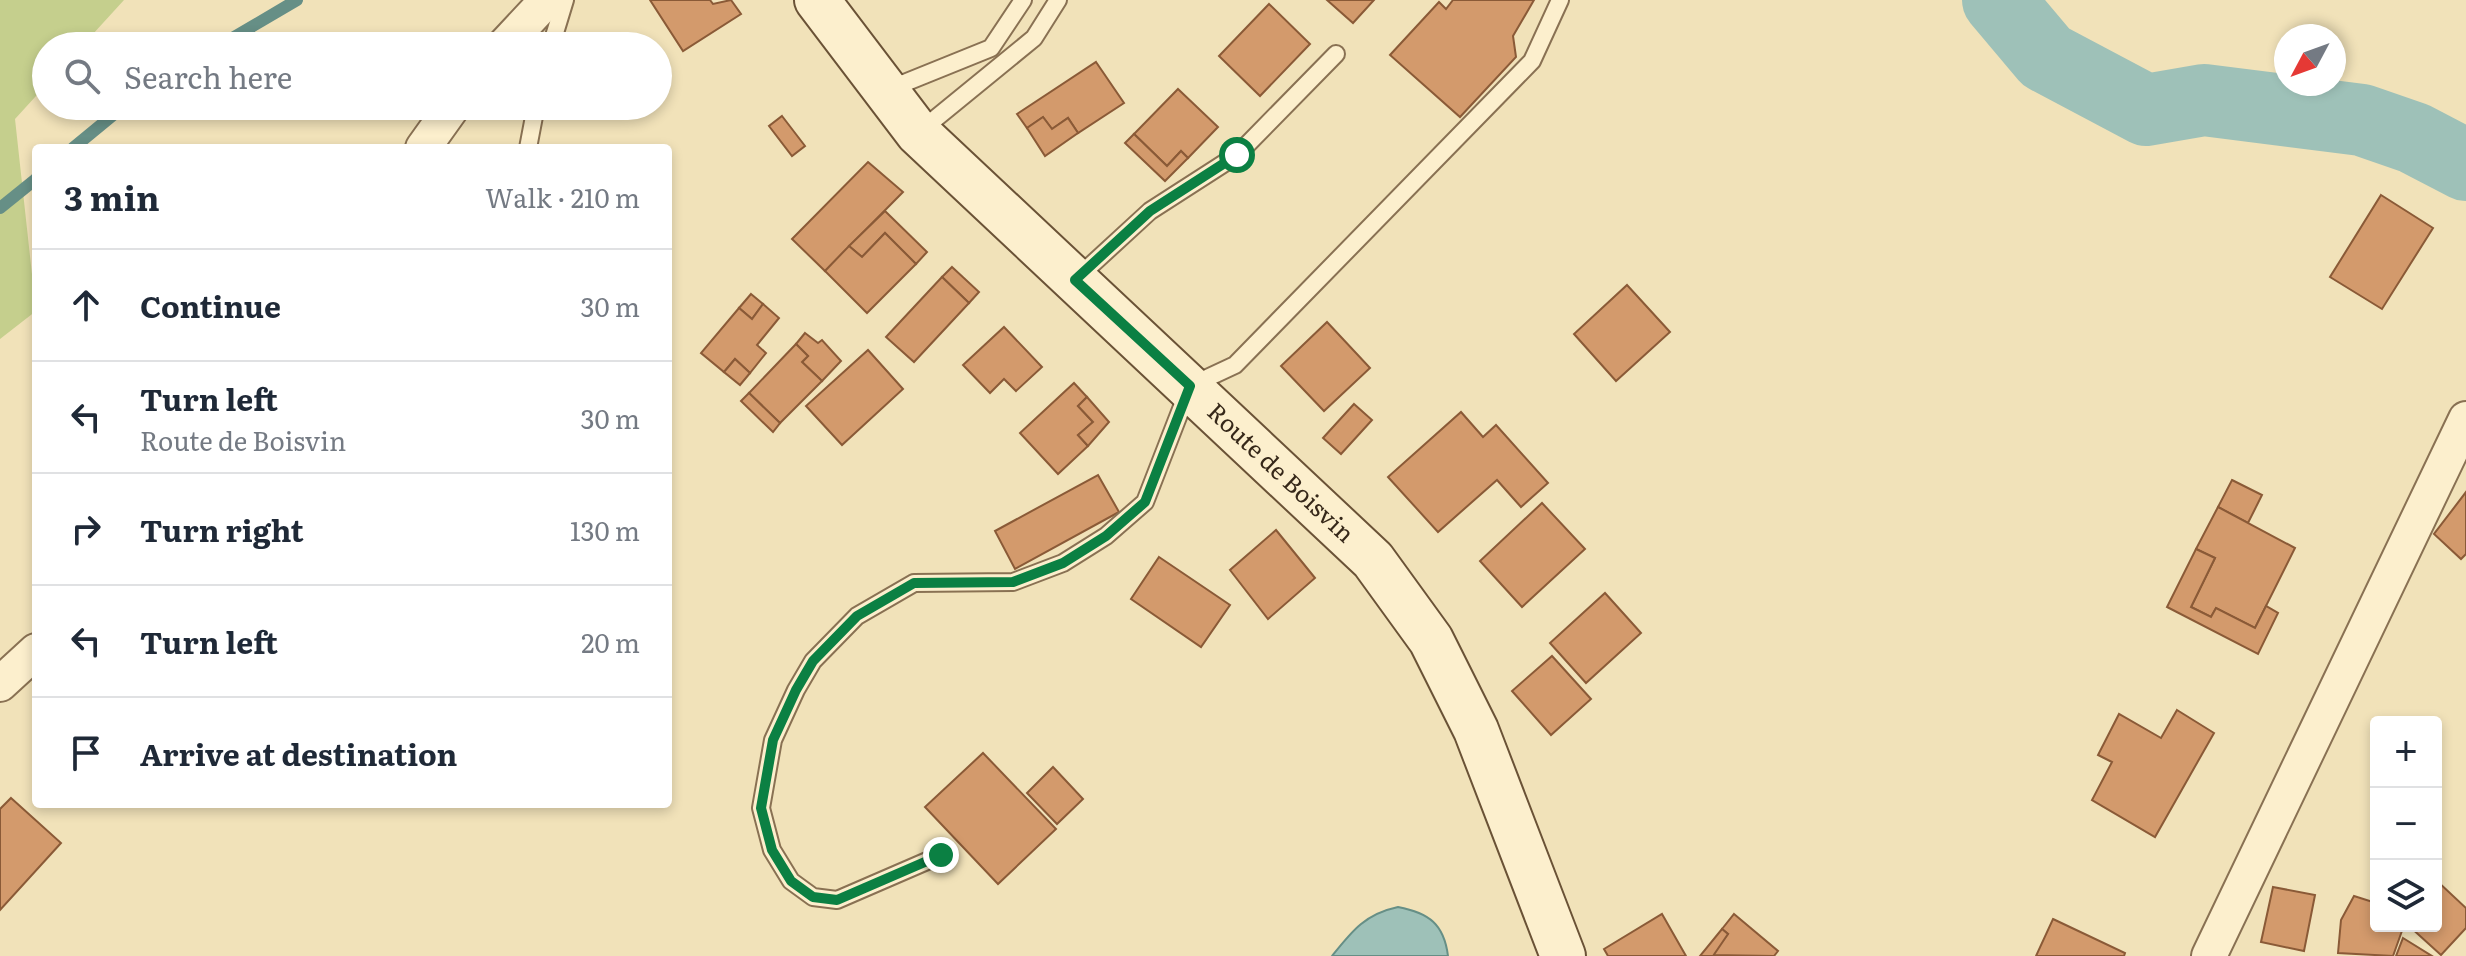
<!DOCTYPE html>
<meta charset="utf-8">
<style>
body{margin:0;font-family:Literata,serif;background:#f6f6f7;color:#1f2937}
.controls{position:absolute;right:24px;bottom:24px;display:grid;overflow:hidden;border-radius:8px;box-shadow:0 4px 12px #0003}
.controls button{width:72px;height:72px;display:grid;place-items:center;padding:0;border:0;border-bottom:2px solid #e0e1e3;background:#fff;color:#1f2937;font:40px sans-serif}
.compass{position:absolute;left:2274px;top:24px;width:72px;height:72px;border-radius:50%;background:#fff;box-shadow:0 4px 12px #0003;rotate:229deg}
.stop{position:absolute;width:24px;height:24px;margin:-18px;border:6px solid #0b8043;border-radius:50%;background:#fff}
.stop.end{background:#0b8043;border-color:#fff;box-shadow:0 2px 8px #0008}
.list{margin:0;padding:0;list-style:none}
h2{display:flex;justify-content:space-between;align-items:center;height:104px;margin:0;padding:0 32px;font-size:34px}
h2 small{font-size:26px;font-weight:400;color:#747a83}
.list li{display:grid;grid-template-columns:52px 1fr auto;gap:24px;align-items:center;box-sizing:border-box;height:112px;padding:0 32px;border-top:2px solid #e0e1e3}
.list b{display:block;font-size:30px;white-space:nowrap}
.list p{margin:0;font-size:26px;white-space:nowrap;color:#747a83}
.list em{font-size:26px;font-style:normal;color:#747a83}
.icon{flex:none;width:44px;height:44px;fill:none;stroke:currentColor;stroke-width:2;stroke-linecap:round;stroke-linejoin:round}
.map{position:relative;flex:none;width:2466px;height:956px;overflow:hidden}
.search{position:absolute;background:#fff;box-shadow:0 4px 12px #0003;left:32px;top:32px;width:640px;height:88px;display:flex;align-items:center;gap:20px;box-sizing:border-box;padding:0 28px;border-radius:44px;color:#747a83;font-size:30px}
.panel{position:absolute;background:#fff;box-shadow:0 4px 12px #0003;left:32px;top:144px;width:640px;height:664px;border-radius:8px}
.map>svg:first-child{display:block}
.green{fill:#c5cf8d}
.water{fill:#9ec1b8;stroke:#668f86;stroke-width:2}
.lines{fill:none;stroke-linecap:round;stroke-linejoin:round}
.stream{stroke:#668f86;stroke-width:12}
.river{stroke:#9ec1b8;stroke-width:72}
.building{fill:#d39a6c;stroke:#8a5a37;stroke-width:2}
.service-casing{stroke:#897153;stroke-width:20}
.minor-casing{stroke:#897153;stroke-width:38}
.secondary-casing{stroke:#6a5236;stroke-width:48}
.service{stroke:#fcefcd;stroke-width:16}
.minor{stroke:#fcefcd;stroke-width:34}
.secondary{stroke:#fcefcd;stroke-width:44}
.route{stroke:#0b8043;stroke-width:10}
.labels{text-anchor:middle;stroke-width:7;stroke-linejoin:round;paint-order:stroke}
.street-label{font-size:24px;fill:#362819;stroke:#f8ecc9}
</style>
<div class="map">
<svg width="2466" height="956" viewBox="0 0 2466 956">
<rect width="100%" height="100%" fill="#f1e2b9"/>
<!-- green -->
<path class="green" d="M0,0h124l-42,46h-36v39l-31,34 21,192 -36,28z"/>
<!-- water -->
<path class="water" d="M1398,907c31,6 46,17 50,49h-116c20,-25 33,-42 66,-49z"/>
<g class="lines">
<!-- stream -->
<g class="stream">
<path d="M219,46l78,-46"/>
<path d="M73,148l51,-42"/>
<path d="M0,208l36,-29"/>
</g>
<!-- river -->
<path class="river" d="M1998,0l48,57 100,53 58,-10 158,20 52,18 52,27"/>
</g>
<!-- building -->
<g class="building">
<path d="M650,0h60l3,4 18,-4 10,14 -58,37z"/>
<path d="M1327,0h47l-21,23z"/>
<path d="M1453,0h81l-21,36 3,21 -56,60 -70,-62 49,-53 7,7z"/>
<path d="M1269,4l41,40 -50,52 -41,-40z"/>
<path d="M1096,62l28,41 -46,30 -10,-15 -16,11 -9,-12 -16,11 -10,-14z"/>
<path d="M1178,89l40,38 -30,31 -7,-7 -14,15 -33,-32z"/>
<path d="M782,116l23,30 -13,10 -23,-30z"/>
<path d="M1043,117l9,12 16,-11 10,15 -33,23 -18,-28z"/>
<path d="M1134,134l33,32 14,-15 7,7 -23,23 -40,-38z"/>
<path d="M868,162l35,30 -78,79 -33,-32z"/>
<path d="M2381,195l52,33 -51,81 -52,-32z"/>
<path d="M885,211l42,41 -11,12 -31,-31 -23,24 -13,-11z"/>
<path d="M885,233l31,31 -49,49 -42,-42 24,-25 13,11z"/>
<path d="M952,267l27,25 -10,11 -27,-26z"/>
<path d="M942,277l27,26 -55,59 -28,-25z"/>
<path d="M1627,285l43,47 -54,49 -42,-47z"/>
<path d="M751,294l12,10 -11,15 -13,-11z"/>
<path d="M763,304l16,14 -22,27 9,8 -16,20 -15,-14 -11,13 -23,-19 38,-45 13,11z"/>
<path d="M1327,322l43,46 -46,43 -43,-45z"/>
<path d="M1004,327l38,40 -26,24 -12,-12 -14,14 -27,-28z"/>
<path d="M805,333l13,10 4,-3 19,21 -19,20 -20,-19 6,-6 -12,-12z"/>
<path d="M796,344l12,12 -6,6 20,19 -42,42 -31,-30z"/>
<path d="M868,350l35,39 -61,56 -36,-39z"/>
<path d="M735,359l15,14 -10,12 -16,-13z"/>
<path d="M1074,383l13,14 -9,9 15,16 -15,13 10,11 -30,28 -38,-41z"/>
<path d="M749,393l31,30 -7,9 -32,-31z"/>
<path d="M1087,397l22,25 -21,24 -10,-11 15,-13 -15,-16z"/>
<path d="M1354,404l18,16 -31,34 -18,-16z"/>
<path d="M1461,412l22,25 13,-12 52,58 -27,24 -24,-27 -59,52 -50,-55z"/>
<path d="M1098,475l21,37 -104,57 -20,-38z"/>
<path d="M2232,480l30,15 -14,28 -30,-16z"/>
<path d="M2466,492v62l-5,5 -27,-25z"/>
<path d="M1542,503l43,46 -63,58 -42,-46z"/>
<path d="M2218,507l77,41 -40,80 -39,-20 -5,9 -20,-10 24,-49 -19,-9z"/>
<path d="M1276,530l39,48 -47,41 -38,-49z"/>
<path d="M2196,549l19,9 -24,49 20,10 5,-9 39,20 11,-22 12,7 -20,41 -91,-47z"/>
<path d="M1159,557l71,48 -29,42 -70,-48z"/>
<path d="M1605,593l36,40 -55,50 -36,-40z"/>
<path d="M1552,656l39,43 -40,36 -39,-44z"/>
<path d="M2177,710l37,23 -59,104 -63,-37 20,-38 -14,-7 21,-41 42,24z"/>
<path d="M983,753l73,76 -58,55 -73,-77z"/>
<path d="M1053,767l30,32 -26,25 -30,-31z"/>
<path d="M11,798l50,45 -61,67v-101z"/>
<path d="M2436,880l30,28v20l-25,27 -32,-29h27z"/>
<path d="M2273,887l42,8 -11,56 -43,-9z"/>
<path d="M2354,896l22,7v23l27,2 -10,28 -55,-3 3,-33z"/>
<path d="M1662,914l24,42h-78l-4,-7z"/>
<path d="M1734,914l44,37 -4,5 -63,-1 17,-21 -6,-5z"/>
<path d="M2053,919l72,34 -1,3h-88z"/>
<path d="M1722,929l6,5 -15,22h-13z"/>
<path d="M2403,938l29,18h-36z"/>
</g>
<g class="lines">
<defs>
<g id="service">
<path d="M551,46l14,-46"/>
<path d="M887,90l104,-42 32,-48"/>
<path d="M919,132l115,-94 24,-38"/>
<path d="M528,148l8,-42"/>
<path d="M1076,279l74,-68 87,-56 99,-101"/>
<path d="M941,855l-104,45 -24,-3 -22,-16 -19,-31 -11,-42 12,-68 23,-50 17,-29 44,-45 57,-33 99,-1 50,-19 43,-27 39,-34 45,-116 45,-21 297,-304 28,-61"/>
</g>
<g id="minor">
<path d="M504,46l43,-46"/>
<path d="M423,148l30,-42"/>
<path d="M0,684l36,-33"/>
<path d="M2209,956l257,-537"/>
</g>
<g id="secondary">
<path id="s1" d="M817,0l101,133 455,427 58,80 45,90 87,226"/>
</g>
</defs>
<!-- service casing -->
<use href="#service" class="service-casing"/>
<!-- minor casing -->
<use href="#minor" class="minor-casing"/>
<!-- secondary casing -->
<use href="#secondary" class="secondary-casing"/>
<!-- service -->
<use href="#service" class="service"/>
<!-- minor -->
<use href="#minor" class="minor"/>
<!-- secondary -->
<use href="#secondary" class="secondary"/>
</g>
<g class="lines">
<!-- route -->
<path class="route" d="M941,855l-104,45 -24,-3 -22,-16 -19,-31 -11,-42 12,-68 23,-50 17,-29 44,-45 57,-33 99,-1 50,-19 43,-27 39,-34 45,-116 -115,-106 75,-69 87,-56"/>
</g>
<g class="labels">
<!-- street labels -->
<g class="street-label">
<text dy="8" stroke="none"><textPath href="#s1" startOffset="664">Route de Boisvin</textPath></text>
</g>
</g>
</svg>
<div class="controls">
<button>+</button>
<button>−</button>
<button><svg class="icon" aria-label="layers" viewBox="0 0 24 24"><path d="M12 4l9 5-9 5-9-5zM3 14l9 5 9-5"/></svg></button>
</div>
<svg class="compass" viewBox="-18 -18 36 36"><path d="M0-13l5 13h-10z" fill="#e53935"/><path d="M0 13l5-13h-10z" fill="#747a83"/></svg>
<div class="stop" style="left:1237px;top:155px"></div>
<div class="stop end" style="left:941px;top:855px"></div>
<div class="search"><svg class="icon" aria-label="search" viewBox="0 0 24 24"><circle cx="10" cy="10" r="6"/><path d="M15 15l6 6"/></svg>Search here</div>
<section class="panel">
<h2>3 min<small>Walk · 210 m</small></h2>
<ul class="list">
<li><svg class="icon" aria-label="ahead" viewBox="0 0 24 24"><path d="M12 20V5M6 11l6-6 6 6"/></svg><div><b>Continue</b></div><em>30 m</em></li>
<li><svg class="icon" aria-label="left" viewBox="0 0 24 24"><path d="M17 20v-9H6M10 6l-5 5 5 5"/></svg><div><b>Turn left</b><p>Route de Boisvin</p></div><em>30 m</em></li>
<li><svg class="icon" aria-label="right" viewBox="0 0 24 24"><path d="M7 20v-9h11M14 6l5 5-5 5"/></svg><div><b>Turn right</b></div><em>130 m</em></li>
<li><svg class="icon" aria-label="left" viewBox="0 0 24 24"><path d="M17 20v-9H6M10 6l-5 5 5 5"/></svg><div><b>Turn left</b></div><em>20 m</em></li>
<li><svg class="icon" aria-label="arrive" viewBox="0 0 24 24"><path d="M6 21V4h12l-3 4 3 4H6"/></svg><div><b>Arrive at destination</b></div></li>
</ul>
</section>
</div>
